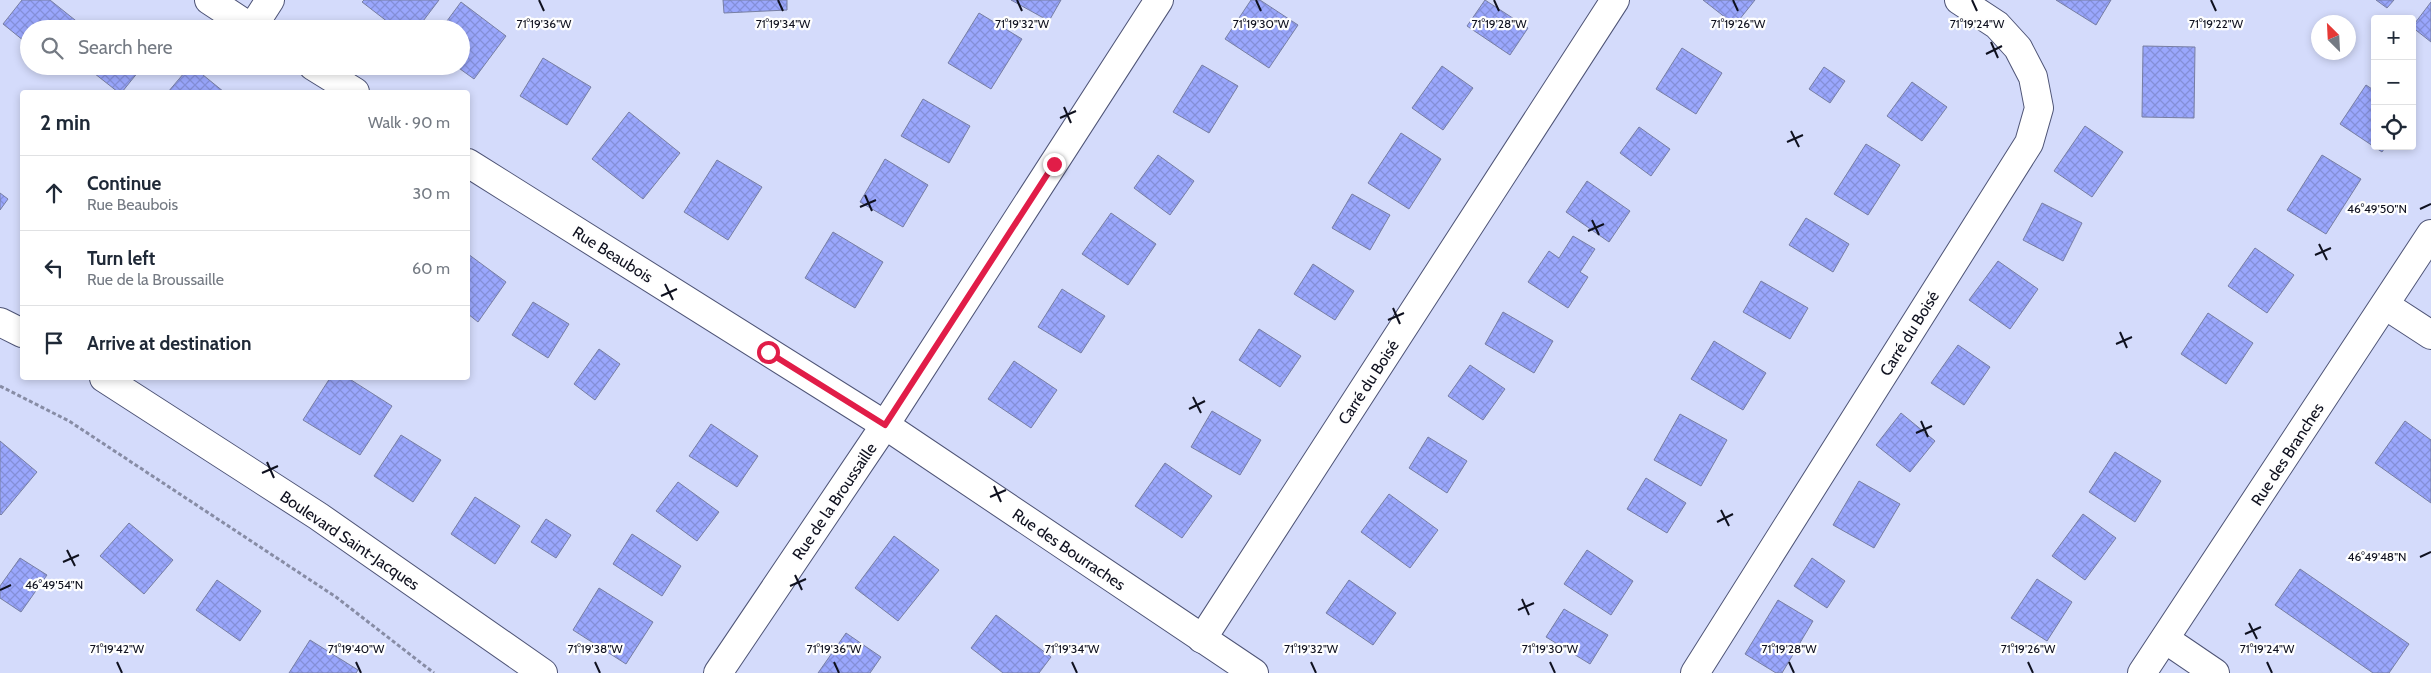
<!DOCTYPE html>
<meta charset="utf-8">
<style>
body{margin:0;font-family:Cabin,sans-serif;background:#f6f6f7;color:#1f2937}
.controls{position:absolute;right:15px;top:15px;display:grid;overflow:hidden;border-radius:5px;box-shadow:0 2px 8px #0003}
.controls button{width:45px;height:45px;display:grid;place-items:center;padding:0;border:0;border-bottom:1px solid #e0e1e3;background:#fff;color:#1f2937;font:25px sans-serif}
.compass{position:absolute;left:2311px;top:15px;width:45px;height:45px;border-radius:50%;background:#fff;box-shadow:0 2px 8px #0003;rotate:336deg}
.stop{position:absolute;width:15px;height:15px;margin:-11px;border:4px solid #e11d48;border-radius:50%;background:#fff}
.stop.end{background:#e11d48;border-color:#fff;box-shadow:0 1px 5px #0008}
.list{margin:0;padding:0;list-style:none}
h2{display:flex;justify-content:space-between;align-items:center;height:65px;margin:0;padding:0 20px;font-size:21px}
h2 small{font-size:16px;font-weight:400;color:#747a83}
.list li{display:grid;grid-template-columns:32px 1fr auto;gap:15px;align-items:center;box-sizing:border-box;height:75px;padding:0 20px;border-top:1px solid #e0e1e3}
.list b{display:block;font-size:19px;white-space:nowrap}
.list p{margin:0;font-size:16px;white-space:nowrap;color:#747a83}
.list em{font-size:16px;font-style:normal;color:#747a83}
.icon{flex:none;width:28px;height:28px;fill:none;stroke:currentColor;stroke-width:2;stroke-linecap:round;stroke-linejoin:round}
.map{position:relative;flex:none;width:2431px;height:673px;overflow:hidden}
.search{position:absolute;background:#fff;box-shadow:0 2px 8px #0003;left:20px;top:20px;width:450px;height:55px;display:flex;align-items:center;gap:12px;box-sizing:border-box;padding:0 18px;border-radius:28px;color:#747a83;font-size:19px}
.panel{position:absolute;background:#fff;box-shadow:0 2px 8px #0003;left:20px;top:90px;width:450px;height:290px;border-radius:5px}
.map>svg:first-child{display:block}
.building{fill:url(#building-cross-hatch);stroke:#777ea3}
.lines{fill:none;stroke-linecap:round;stroke-linejoin:round}
.minor-casing{stroke:#4e5476;stroke-width:30}
.path{stroke:#878ca5;stroke-width:3;stroke-dasharray:4 2.5;stroke-linecap:butt}
.minor{stroke:#fff;stroke-width:28}
.route{stroke:#e11d48;stroke-width:6}
.ticks{fill:none;stroke:#0f111f;stroke-width:2}
.labels{text-anchor:middle;stroke-width:4.5;stroke-linejoin:round;paint-order:stroke}
.street-label{font-size:16px;fill:#0f111f;stroke:#fefefe}
.ticks-label{font-size:12px;text-anchor:middle;fill:#0f111f;stroke:#fefefe;stroke-width:4.5;stroke-linejoin:round;paint-order:stroke}
</style>
<div class="map">
<svg width="2431" height="673" viewBox="0 0 2431 673">
<defs>
<pattern id="building-cross-hatch" width="8" height="8" patternUnits="userSpaceOnUse" patternTransform="scale(1.25)"><rect width="8" height="8" fill="#9aa7fd"/><path d="M0 0l8 8M0 8l8-8" fill="none" stroke="#848fd8"/></pattern>
</defs>
<rect width="100%" height="100%" fill="#d4dbfb"/>
<!-- building -->
<g class="building">
<path d="M22,0h28l30,24 -4,5h-47v16l-26,-21z"/>
<path d="M364,0h75l-22,29h-20l-35,-27z"/>
<path d="M723,0h64v10l-63,3z"/>
<path d="M1011,0h50l-12,21z"/>
<path d="M1251,0h9l38,25 -29,43 -44,-29z"/>
<path d="M1485,0l43,28 -18,27 -43,-29z"/>
<path d="M1703,0h52l-20,25z"/>
<path d="M2056,0h55l-15,25z"/>
<path d="M2376,0h18l-7,8z"/>
<path d="M461,2l45,34 -32,43 -18,-13h5v-37h-20z"/>
<path d="M2431,2v40l-19,-15z"/>
<path d="M979,13l43,26 -31,50 -43,-26z"/>
<path d="M2143,46l52,1 -1,71 -52,-1z"/>
<path d="M1682,48l40,25 -26,41 -40,-25z"/>
<path d="M543,58l48,29 -24,38 -47,-29z"/>
<path d="M1202,65l36,21 -29,47 -36,-21z"/>
<path d="M85,66h58l-21,26h-4z"/>
<path d="M190,66h2l32,26h-56z"/>
<path d="M1442,66l31,22 -30,42 -31,-22z"/>
<path d="M1824,67l21,14 -15,22 -21,-14z"/>
<path d="M1912,82l35,25 -25,34 -35,-25z"/>
<path d="M2366,85l9,6v55h11l-4,6 -42,-28z"/>
<path d="M923,99l47,27 -21,37 -48,-27z"/>
<path d="M629,112l51,41 -37,46 -51,-40z"/>
<path d="M2085,126l38,26 -31,45 -38,-26z"/>
<path d="M1639,127l31,22 -19,27 -31,-23z"/>
<path d="M1401,133l40,26 -32,50 -41,-26z"/>
<path d="M1866,144l34,21 -32,50 -34,-21z"/>
<path d="M1158,155l36,26 -24,34 -36,-27z"/>
<path d="M2322,155l39,24 -35,55 -39,-24z"/>
<path d="M885,159l43,26 -25,42 -43,-25z"/>
<path d="M717,160l45,27 -34,53 -44,-28z"/>
<path d="M1587,181l43,30 -21,31 -43,-30z"/>
<path d="M0,193l8,6 -8,11z"/>
<path d="M1352,194l38,21 -20,35 -38,-22z"/>
<path d="M2042,203l40,20 -19,38 -40,-21z"/>
<path d="M1111,213l45,31 -28,41 -46,-31z"/>
<path d="M1806,218l43,26 -16,28 -44,-27z"/>
<path d="M833,232l50,30 -28,46 -50,-30z"/>
<path d="M1573,236l22,13 -15,23 8,5 -20,31 -40,-26 21,-31 10,7z"/>
<path d="M2255,248l39,27 -27,38 -39,-27z"/>
<path d="M468,254l38,28 -28,40 -10,-8z"/>
<path d="M1998,261l40,28 -28,40 -41,-29z"/>
<path d="M1313,264l41,27 -19,29 -41,-26z"/>
<path d="M1761,281l47,27 -18,31 -47,-27z"/>
<path d="M1062,289l43,27 -24,37 -43,-26z"/>
<path d="M533,302l36,22 -21,34 -36,-23z"/>
<path d="M1503,312l50,29 -19,32 -49,-29z"/>
<path d="M2208,313l45,30 -27,41 -45,-30z"/>
<path d="M1259,329l42,27 -21,31 -41,-27z"/>
<path d="M1714,341l52,32 -23,37 -52,-31z"/>
<path d="M1958,345l32,22 -26,38 -33,-22z"/>
<path d="M599,349l21,15 -25,36 -21,-16z"/>
<path d="M1014,361l43,29 -26,38 -43,-29z"/>
<path d="M1470,365l35,24 -22,31 -35,-24z"/>
<path d="M330,378h18l44,28 -32,49 -57,-35z"/>
<path d="M1212,411l49,29 -21,35 -49,-28z"/>
<path d="M1901,413l34,28 -25,31 -34,-27z"/>
<path d="M1680,414l47,26 -26,46 -47,-26z"/>
<path d="M2405,421l26,19v63l-56,-40z"/>
<path d="M711,424l47,32 -21,31 -48,-31z"/>
<path d="M401,435l40,25 -28,42 -39,-26z"/>
<path d="M1428,437l39,24 -20,32 -38,-25z"/>
<path d="M0,441l37,31 -36,43 -1,-1z"/>
<path d="M2115,452l46,29 -26,41 -46,-30z"/>
<path d="M1165,463l47,33 -30,42 -47,-32z"/>
<path d="M1646,478l40,25 -19,30 -40,-24z"/>
<path d="M1859,481l41,23 -26,44 -41,-23z"/>
<path d="M678,482l41,30 -22,29 -41,-30z"/>
<path d="M1389,494l49,36 -28,38 -49,-36z"/>
<path d="M475,497l45,29 -25,38 -44,-30z"/>
<path d="M2083,514l33,24 -31,42 -33,-24z"/>
<path d="M546,519l25,16 -15,23 -25,-16z"/>
<path d="M129,523l44,37 -29,34 -44,-38z"/>
<path d="M632,534l49,32 -19,30 -49,-32z"/>
<path d="M894,536l45,34 -41,51 -43,-33z"/>
<path d="M1587,550l46,31 -22,34 -47,-31z"/>
<path d="M20,558l27,17 -26,37 -21,-14v-12z"/>
<path d="M1812,558l33,23 -18,27 -33,-22z"/>
<path d="M2300,569l109,75 -20,29h-16l-98,-68z"/>
<path d="M2037,579l35,23 -25,39 -36,-23z"/>
<path d="M217,580l44,31 -21,30 -44,-31z"/>
<path d="M1349,580l47,33 -23,32 -47,-32z"/>
<path d="M599,588l54,34 -27,42 -53,-34z"/>
<path d="M1778,600l35,21 -31,52h-6l-31,-19z"/>
<path d="M1564,609l44,26 -18,29 -44,-27z"/>
<path d="M996,615l55,42 -12,16h-36l-32,-25z"/>
<path d="M846,633l35,24 -11,16h-52z"/>
<path d="M310,640l48,30 -2,3h-67z"/>
</g>
<g class="lines">
<defs>
<g id="minor">
<path d="M209,0l44,29"/>
<path d="M252,28l18,-28"/>
<path d="M313,66l42,26"/>
<path d="M468,163l417,262 369,248"/>
<path d="M2385,305l46,30"/>
<path d="M0,322l22,11"/>
<path d="M104,378l214,138 225,157"/>
<path d="M1202,639l413,-639"/>
<path d="M2165,639l50,34"/>
<path d="M718,673l165,-245 276,-428"/>
<path d="M1695,673l334,-530 10,-35 -6,-31 -15,-29 -21,-23 -38,-25"/>
<path d="M2142,673l289,-439"/>
</g>
</defs>
<!-- minor casing -->
<use href="#minor" class="minor-casing"/>
<!-- path -->
<path class="path" d="M0,386l69,35 267,176 98,76"/>
<!-- minor -->
<use href="#minor" class="minor"/>
</g>
<g class="lines">
<!-- route -->
<path class="route" d="M768,352l117,73 169,-261"/>
</g>
<!-- ticks -->
<path class="ticks" d="M539,0l5,11M778,0l5,11M1017,0l5,11M1256,0l5,11M1494,0l5,11M1733,0l5,11M1972,0l5,11M2211,0l5,11M1991,42l7,16M1986,54l16,-8M1064,107l7,16M1060,118l16,-7M1791,131l8,16M1787,142l16,-7M865,195l7,16M860,207l16,-7M2420,209l11,-5M1592,220l7,15M1588,231l16,-7M2319,244l8,16M2315,255l16,-7M665,284l8,16M661,296l16,-7M1393,308l7,16M1388,320l16,-7M2120,332l7,16M2116,344l16,-7M1193,397l8,16M1189,409l16,-8M1921,421l7,16M1916,433l16,-7M267,462l7,16M262,473l16,-7M994,486l7,16M990,497l16,-7M1721,510l8,16M1717,522l16,-8M67,550l8,16M2420,557l11,-5M63,562l16,-7M795,575l7,15M790,586l16,-7M0,590l11,-5M1522,599l7,16M1518,610l16,-7M2249,623l8,16M2245,634l16,-7M117,662l5,11M356,662l5,11M595,662l5,11M834,662l5,11M1072,662l5,11M1311,662l5,11M1550,662l5,11M1789,662l5,11M2028,662l5,11M2267,662l5,11"/>
<g class="labels">
<!-- street labels -->
<g class="street-label">
<text transform="translate(613 254) rotate(32)" y="6">Rue Beaubois</text>
<text transform="translate(1909 333) rotate(-58)" y="6">Carré du Boisé</text>
<text transform="translate(1368 382) rotate(-57)" y="6">Carré du Boisé</text>
<text transform="translate(2287 454) rotate(-57)" y="6">Rue des Branches</text>
<text transform="translate(834 501) rotate(-56)" y="6">Rue de la Broussaille</text>
<text transform="translate(350 540) rotate(34)" y="6">Boulevard Saint-Jacques</text>
<text transform="translate(1069 549) rotate(34)" y="6">Rue des Bourraches</text>
</g>
</g>
<g class="ticks-label">
<text x="783" y="28">71°19'34"W</text>
<text x="1022" y="28">71°19'32"W</text>
<text x="1261" y="28">71°19'30"W</text>
<text x="1738" y="28">71°19'26"W</text>
<text x="1977" y="28">71°19'24"W</text>
<text x="544" y="28">71°19'36"W</text>
<text x="1499" y="28">71°19'28"W</text>
<text x="2216" y="28">71°19'22"W</text>
<text x="2377" y="213">46°49'50"N</text>
<text x="2377" y="561">46°49'48"N</text>
<text x="54" y="589">46°49'54"N</text>
<text x="117" y="653">71°19'42"W</text>
<text x="356" y="653">71°19'40"W</text>
<text x="595" y="653">71°19'38"W</text>
<text x="834" y="653">71°19'36"W</text>
<text x="1072" y="653">71°19'34"W</text>
<text x="1311" y="653">71°19'32"W</text>
<text x="1550" y="653">71°19'30"W</text>
<text x="1789" y="653">71°19'28"W</text>
<text x="2028" y="653">71°19'26"W</text>
<text x="2267" y="653">71°19'24"W</text>
</g>
</svg>
<div class="controls">
<button>+</button>
<button>−</button>
<button><svg class="icon" aria-label="locate" viewBox="0 0 24 24"><circle cx="12" cy="12" r="6"/><path d="M12 2v4M12 18v4M2 12h4M18 12h4"/></svg></button>
</div>
<svg class="compass" viewBox="-18 -18 36 36"><path d="M0-13l5 13h-10z" fill="#e53935"/><path d="M0 13l5-13h-10z" fill="#747a83"/></svg>
<div class="stop" style="left:768px;top:352px"></div>
<div class="stop end" style="left:1054px;top:164px"></div>
<div class="search"><svg class="icon" aria-label="search" viewBox="0 0 24 24"><circle cx="10" cy="10" r="6"/><path d="M15 15l6 6"/></svg>Search here</div>
<section class="panel">
<h2>2 min<small>Walk · 90 m</small></h2>
<ul class="list">
<li><svg class="icon" aria-label="ahead" viewBox="0 0 24 24"><path d="M12 20V5M6 11l6-6 6 6"/></svg><div><b>Continue</b><p>Rue Beaubois</p></div><em>30 m</em></li>
<li><svg class="icon" aria-label="left" viewBox="0 0 24 24"><path d="M17 20v-9H6M10 6l-5 5 5 5"/></svg><div><b>Turn left</b><p>Rue de la Broussaille</p></div><em>60 m</em></li>
<li><svg class="icon" aria-label="arrive" viewBox="0 0 24 24"><path d="M6 21V4h12l-3 4 3 4H6"/></svg><div><b>Arrive at destination</b></div></li>
</ul>
</section>
</div>
